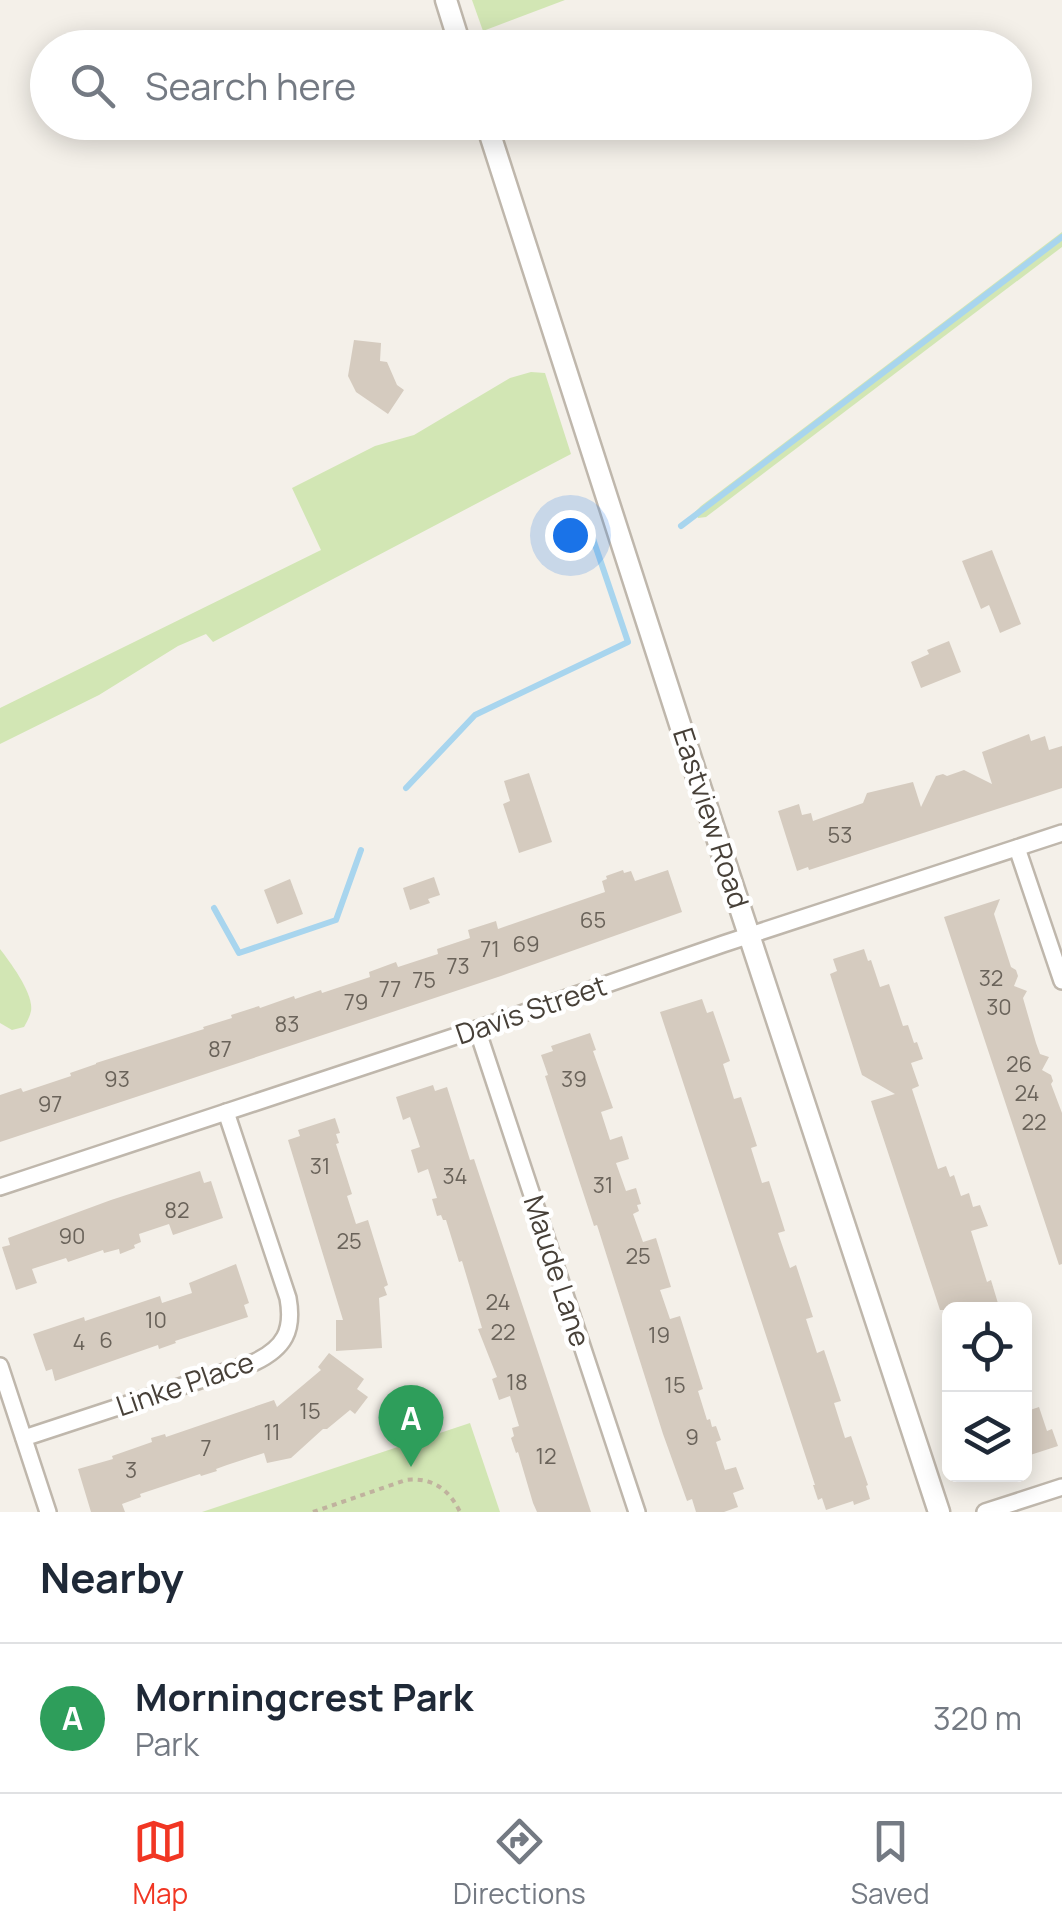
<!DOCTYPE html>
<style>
body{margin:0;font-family:Manrope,sans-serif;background:#f2f2f3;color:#1f2937}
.controls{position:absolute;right:30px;bottom:30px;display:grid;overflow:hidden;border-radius:15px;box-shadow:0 5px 25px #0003}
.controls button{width:90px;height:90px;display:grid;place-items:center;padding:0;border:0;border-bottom:2px solid #e0e1e3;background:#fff;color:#1f2937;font:50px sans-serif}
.you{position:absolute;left:570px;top:535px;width:35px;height:35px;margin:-25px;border:8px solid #fff;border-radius:50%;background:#1a73e8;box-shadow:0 0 0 15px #1a73e833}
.badge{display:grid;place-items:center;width:65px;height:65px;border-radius:50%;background:#f13623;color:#fff;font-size:32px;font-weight:700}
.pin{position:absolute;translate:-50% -82px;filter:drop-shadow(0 2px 5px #0008)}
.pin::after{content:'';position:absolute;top:52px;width:35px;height:30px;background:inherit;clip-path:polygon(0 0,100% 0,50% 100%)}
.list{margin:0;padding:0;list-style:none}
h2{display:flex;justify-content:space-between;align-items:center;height:130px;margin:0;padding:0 40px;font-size:42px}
h2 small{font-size:32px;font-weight:400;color:#747a83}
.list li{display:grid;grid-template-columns:65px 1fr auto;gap:30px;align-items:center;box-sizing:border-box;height:150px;padding:0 40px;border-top:2px solid #e0e1e3}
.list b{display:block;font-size:38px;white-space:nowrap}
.list p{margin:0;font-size:32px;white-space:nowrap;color:#747a83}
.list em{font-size:32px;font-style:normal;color:#747a83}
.icon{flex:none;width:55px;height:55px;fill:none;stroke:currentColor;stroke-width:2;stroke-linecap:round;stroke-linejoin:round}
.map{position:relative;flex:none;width:1062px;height:1512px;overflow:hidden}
.search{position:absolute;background:#fff;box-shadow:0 5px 25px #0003;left:30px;right:30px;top:30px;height:110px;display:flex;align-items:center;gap:25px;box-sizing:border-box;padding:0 35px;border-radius:55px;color:#747a83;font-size:38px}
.sheet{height:280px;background:#fff}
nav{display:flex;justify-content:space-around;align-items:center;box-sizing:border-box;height:140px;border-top:2px solid #e0e1e3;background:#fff;font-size:28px;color:#747a83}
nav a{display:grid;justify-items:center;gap:5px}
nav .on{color:#f13623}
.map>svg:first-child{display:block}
.green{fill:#d2e6b4}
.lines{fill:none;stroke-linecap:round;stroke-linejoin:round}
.stream{stroke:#a8d5ee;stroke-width:6}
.building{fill:#d5cbbf}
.minor-casing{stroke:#bfb7ac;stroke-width:20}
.tertiary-casing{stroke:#bfb7ac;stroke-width:25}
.path{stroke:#c0b29e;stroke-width:4;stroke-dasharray:5 5;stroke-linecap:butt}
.minor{stroke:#fff;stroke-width:15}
.tertiary{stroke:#fff;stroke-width:20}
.labels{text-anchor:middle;stroke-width:9;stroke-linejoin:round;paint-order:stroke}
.number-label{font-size:22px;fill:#6a635a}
.street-label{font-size:28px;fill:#474038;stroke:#fff}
</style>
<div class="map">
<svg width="1062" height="1512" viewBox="0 0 1062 1512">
<rect width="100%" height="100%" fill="#f4f0e9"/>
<!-- green -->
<g class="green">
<path d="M472,0h93l-82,31z"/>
<path d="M1062,232v15l-356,270 -8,1 -3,-6 6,-6z"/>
<path d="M531,372l14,1 26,81 -358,188 -7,-8 -28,12 -79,49 -99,49v-36l321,-158 -29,-62 83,-42 39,-11 96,-57z"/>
<path d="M0,949c10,13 34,45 31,62 -1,5 -4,11 -7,16l-12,3 -12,-7z"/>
<path d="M470,1423l30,89h-298z"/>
</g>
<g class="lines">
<!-- stream -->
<g class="stream">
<path d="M681,526l381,-289"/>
<path d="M406,788l69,-73 153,-73 -38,-112"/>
<path d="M214,908l25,45 97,-33 25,-70"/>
</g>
</g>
<!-- building -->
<g class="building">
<path d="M354,340l27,3 -1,18 7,1 10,23 7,5 -16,24 -32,-22 -8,-16z"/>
<path d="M992,550l29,74 -21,9 -11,-28 -8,4 -19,-48z"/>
<path d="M949,641l12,31 -40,16 -10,-26 18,-8 -2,-4z"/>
<path d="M1029,734l2,7 14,-5 4,14 13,-4v42l-253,82 -1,-3 -11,4 -19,-60 21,-7 3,11 9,-2 2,8 50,-18 4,-10 46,-11 8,25 15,-31 7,-2 4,2 17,-6 28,14 -10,-32z"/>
<path d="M529,773l23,69 -33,11 -16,-49 7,-3 -6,-20z"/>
<path d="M623,870l1,3 7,-2 4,10 33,-11 14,42 -181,64 -501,166v-47l21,-7 2,4 48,-16 -1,-3 26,-9v-1l108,-34 -1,-2 29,-9 -1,-3 28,-9 1,2 34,-12 1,3 26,-9 1,3 48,-16 -1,-5 27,-10 2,5 40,-13 -1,-5 33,-11 -2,-8 28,-9 2,8 107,-37 -3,-11 5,-2 -1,-3z"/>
<path d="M434,877l6,18 -12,4 2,4 -20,7 -7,-22z"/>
<path d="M290,879l13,35 -26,10 -13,-34z"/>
<path d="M1000,899l-6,15 17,53 5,3 2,6 -4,10 13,5 -4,7 13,45 4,11 9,3 -7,13 9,5 2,6 -2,3 11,29v151l-3,1 -115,-348z"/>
<path d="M864,949l4,12 3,-1 9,27 9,-3 14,42 5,-1 6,18 3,-1 6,17 -12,4 8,23 -7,3 26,80 8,-3 4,11 4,-2 7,21 8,-3 4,14 7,-2 8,21 -17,5 16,51 4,-2 9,30h-60l-69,-209 24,-7 -33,-19 -32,-101 7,-3 -4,-12z"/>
<path d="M702,999l5,14 6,-2 17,50 -7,3 11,35 7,-2 16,49 -6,2 11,35 7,-2 9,28 7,22 -7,2 12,35 6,-3 17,52 -7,2 11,34 7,-3 17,51 -7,2 11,35 6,-2 17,49 -2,1 4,13 -16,6 -1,-4 -27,9 -4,-12 -4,2 -5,-15h2l-155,-473z"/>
<path d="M590,1033l6,17 -3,1 20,57 -12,4 9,28 12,-4 7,23 -13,4 10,28 10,-3 5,16 -4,1 2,6 -6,3 10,28 13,-4 15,49 -11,3 10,29 10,-3 23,73 -5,2 9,29 3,-1 2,8 4,-1 5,14 -5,2 9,28 11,-3 8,22 -11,4 5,14 -14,5h-28l-4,-13 -5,2 -24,-67 -66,-209 -3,1 -49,-150 3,-1 -7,-20 12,-4 -2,-5z"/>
<path d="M433,1085l2,6 12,-4 23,73 4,-1 117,353h-54l-4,-9 -15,-51 -2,1 -5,-15 3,-2 -2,-8 7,-2 -9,-30 -11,4 -7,-21 5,-2 -19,-48 4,-1 -20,-67 -3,1 -13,-42h-3l-2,-5 -4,1 -5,-17 5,-1 -9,-29 -10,4 -7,-23 9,-3 -10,-30 -7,3 -7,-23z"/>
<path d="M335,1118l5,15 -4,1 3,9 -3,1 16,50 -5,2 9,28 12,-4 20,65 -4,2 3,8 -8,3 3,50 -46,3v-31h7l-55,-180 12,-4 -2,-6z"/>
<path d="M200,1171l4,12 7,-2 12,37 -50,17 -4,-11 -30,10 2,8 -7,3 1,3 -15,6 -1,-5 -15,4 -1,-3 -35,12 -2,-4 -34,11 5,14 -21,7 -14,-43 8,-2 -2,-7 103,-38z"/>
<path d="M236,1264l13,39 -5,2 4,12 -73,24 1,2 -17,6 -1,-4 -103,36 -3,-12 -6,2 -13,-37 51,-17 1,4 75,-25 2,7 30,-10 -3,-10z"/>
<path d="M329,1353l35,26 -7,10 11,8 -13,17 -5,-4 -23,19h-4l-32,29 -24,5 -3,-10 -37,12 -11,4 1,2 -16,5 -1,-2 -60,20 1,3 -19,7 3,8h-34l-13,-43 35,-10 -1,-3 40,-14 -1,-4 14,-4 1,3 108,-37 3,7 44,-37 -3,-3z"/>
<path d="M1039,1407l8,24 5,-2 6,17 -34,11v-45z"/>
</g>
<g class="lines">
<defs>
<g id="minor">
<path d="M1017,848l45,133"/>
<path d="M477,1029l160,483"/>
<path d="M0,1187l477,-158 246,-85 339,-111"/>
<path d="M0,1366l48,146"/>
<path d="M24,1438l231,-76c29,-14 39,-31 33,-64l-62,-186"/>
<path d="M985,1512l77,-25"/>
</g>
<g id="tertiary">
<path d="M446,0l15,48"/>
<path d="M486,122l209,649 244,741"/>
</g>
</defs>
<!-- minor casing -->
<use href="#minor" class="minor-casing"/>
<!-- tertiary casing -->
<use href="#tertiary" class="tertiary-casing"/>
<!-- path -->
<path class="path" d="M313,1512l93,-32c26,-3 43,9 54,32"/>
<!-- minor -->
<use href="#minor" class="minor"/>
<!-- tertiary -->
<use href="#tertiary" class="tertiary"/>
</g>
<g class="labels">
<!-- number labels -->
<g class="number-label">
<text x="840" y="843">53</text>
<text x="593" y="928">65</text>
<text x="526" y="952">69</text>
<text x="490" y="957">71</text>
<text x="458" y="974">73</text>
<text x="991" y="986">32</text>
<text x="424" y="988">75</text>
<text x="390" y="997">77</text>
<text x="356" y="1010">79</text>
<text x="999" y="1015">30</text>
<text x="287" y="1032">83</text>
<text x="220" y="1057">87</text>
<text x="1019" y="1072">26</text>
<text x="117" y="1087">93</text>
<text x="574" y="1087">39</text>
<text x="1027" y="1101">24</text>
<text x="50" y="1112">97</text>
<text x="1034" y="1130">22</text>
<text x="320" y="1174">31</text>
<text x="455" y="1184">34</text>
<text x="603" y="1193">31</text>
<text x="177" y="1218">82</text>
<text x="72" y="1244">90</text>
<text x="349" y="1249">25</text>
<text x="638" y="1264">25</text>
<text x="498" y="1310">24</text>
<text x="156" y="1328">10</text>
<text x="503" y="1340">22</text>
<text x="659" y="1343">19</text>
<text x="106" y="1348">6</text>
<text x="79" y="1350">4</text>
<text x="517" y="1390">18</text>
<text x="675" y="1393">15</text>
<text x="310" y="1419">15</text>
<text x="272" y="1440">11</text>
<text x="692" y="1445">9</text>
<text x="206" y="1456">7</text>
<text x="546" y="1464">12</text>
<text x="131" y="1478">3</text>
</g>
<!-- street labels -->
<g class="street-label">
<text transform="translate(711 818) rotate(72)" y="10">Eastview Road</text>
<text transform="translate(531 1010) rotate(-19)" y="10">Davis Street</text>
<text transform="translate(557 1271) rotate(72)" y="10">Maude Lane</text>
<text transform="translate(185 1384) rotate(-19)" y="10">Linke Place</text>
</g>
</g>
</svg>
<div class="controls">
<button><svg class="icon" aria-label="locate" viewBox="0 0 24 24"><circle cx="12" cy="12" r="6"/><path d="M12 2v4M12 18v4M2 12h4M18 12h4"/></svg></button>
<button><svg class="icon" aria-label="layers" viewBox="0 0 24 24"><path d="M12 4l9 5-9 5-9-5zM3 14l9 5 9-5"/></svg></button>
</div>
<div class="you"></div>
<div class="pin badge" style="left:411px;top:1467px;background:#2e9e5b">A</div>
<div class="search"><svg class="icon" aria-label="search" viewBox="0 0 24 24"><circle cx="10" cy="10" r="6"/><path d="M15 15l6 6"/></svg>Search here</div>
</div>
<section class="sheet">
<h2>Nearby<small></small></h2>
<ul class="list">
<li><span class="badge" style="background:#2e9e5b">A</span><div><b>Morningcrest Park</b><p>Park</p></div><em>320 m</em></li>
</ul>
</section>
<nav>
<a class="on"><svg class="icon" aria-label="map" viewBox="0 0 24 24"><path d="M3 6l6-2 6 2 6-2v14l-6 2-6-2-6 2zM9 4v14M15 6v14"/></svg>Map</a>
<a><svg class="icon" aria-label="directions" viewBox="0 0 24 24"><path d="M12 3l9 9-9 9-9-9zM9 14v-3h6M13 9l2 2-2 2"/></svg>Directions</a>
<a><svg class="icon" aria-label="saved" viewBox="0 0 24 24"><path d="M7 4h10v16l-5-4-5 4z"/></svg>Saved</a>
</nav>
